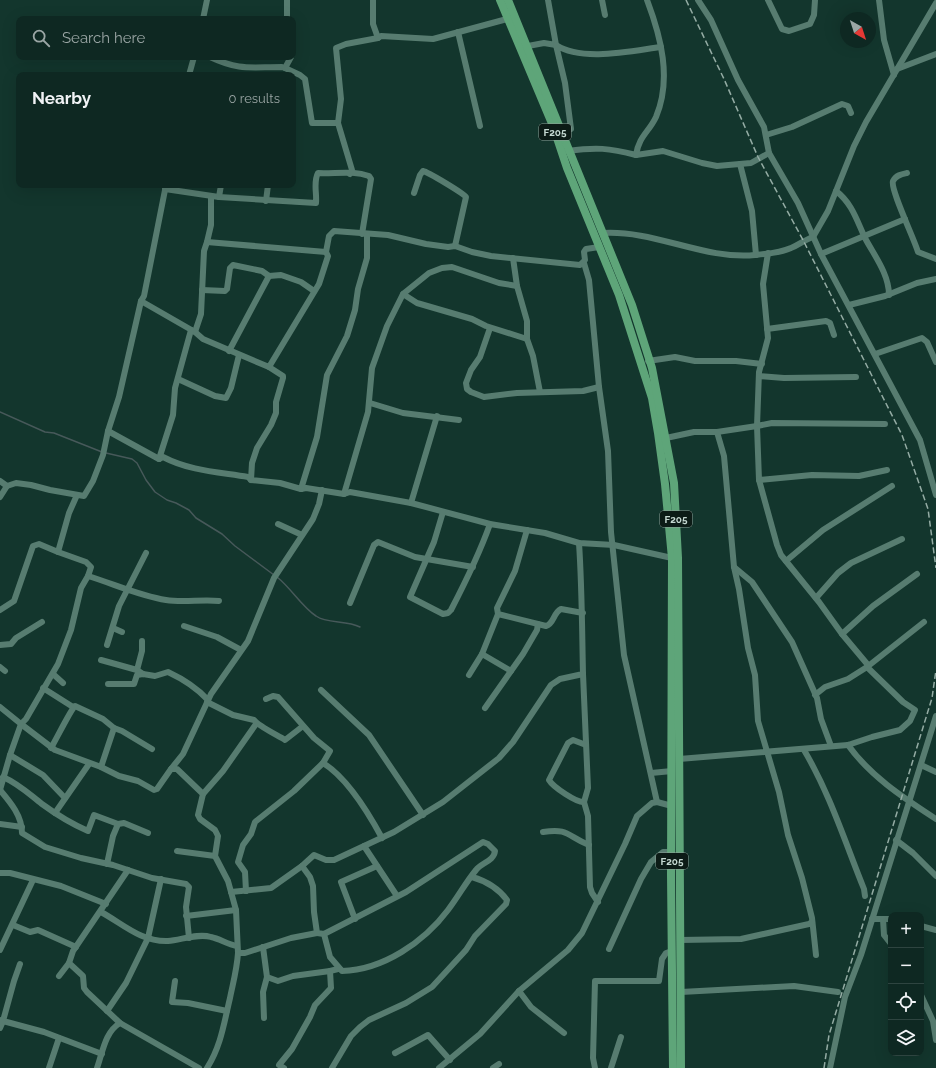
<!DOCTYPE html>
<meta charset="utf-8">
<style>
body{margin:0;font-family:Raleway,sans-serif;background:#1c342f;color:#f1f3f6}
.controls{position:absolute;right:12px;bottom:12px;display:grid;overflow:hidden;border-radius:8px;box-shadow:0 4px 16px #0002}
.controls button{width:36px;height:36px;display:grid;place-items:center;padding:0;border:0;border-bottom:1px solid #2e4440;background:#0e2822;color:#f1f3f6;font:20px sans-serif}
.compass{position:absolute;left:840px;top:12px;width:36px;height:36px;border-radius:50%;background:#0e2822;box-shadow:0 4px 16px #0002;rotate:141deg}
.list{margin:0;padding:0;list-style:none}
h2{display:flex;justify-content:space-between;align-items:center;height:52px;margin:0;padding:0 16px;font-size:17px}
h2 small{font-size:13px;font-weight:400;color:#9ba6a5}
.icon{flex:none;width:22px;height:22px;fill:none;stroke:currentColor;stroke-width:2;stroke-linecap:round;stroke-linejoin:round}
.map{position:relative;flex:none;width:936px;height:1068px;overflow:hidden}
.search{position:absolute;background:#0e2822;box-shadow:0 4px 16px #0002;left:16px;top:16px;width:280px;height:44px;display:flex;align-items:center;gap:10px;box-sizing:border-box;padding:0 14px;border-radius:8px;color:#9ba6a5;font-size:15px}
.panel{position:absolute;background:#0e2822;box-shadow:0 4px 16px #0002;left:16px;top:72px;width:280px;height:116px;border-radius:8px}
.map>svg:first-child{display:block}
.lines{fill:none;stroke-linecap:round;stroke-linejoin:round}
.stream{stroke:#47595a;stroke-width:1.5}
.minor{stroke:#577c70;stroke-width:6}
.major{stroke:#5ea579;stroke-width:8}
.rail{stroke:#94aca4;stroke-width:1.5;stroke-dasharray:6 3;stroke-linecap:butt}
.labels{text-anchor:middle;stroke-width:4;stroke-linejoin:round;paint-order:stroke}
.shield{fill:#0c1b16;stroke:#8e9f99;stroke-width:1}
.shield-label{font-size:10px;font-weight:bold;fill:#c5d8d1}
</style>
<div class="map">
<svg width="936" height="1068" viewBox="0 0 936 1068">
<rect width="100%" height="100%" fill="#13362d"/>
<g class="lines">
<!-- stream -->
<g class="stream">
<path d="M0,412l45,20 9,1 48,19"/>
<path d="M106,453l26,6 5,4 9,17 9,12 12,8 9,3 13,7 7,8 26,16 13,12 39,29"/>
<path d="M277,577c14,11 25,30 39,39 11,8 30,4 44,11"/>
</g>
<!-- minor -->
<g class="minor">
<path d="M373,0v24l5,14 3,-2 52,3 74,-20"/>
<path d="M602,0l3,15"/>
<path d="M698,0l13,20 27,60 26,47 5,26 29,50 23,51 99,186 16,55"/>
<path d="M768,0l14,29 7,2 21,-7 4,-9 1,-15"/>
<path d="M879,0l5,40 10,35"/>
<path d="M203,19l4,-19"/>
<path d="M287,19v-19"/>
<path d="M458,32l22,94"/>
<path d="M528,46l16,-3 12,2 -8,-45"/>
<path d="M210,57c30,14 40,10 72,10l3,1 6,-11"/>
<path d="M285,68l15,7 5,4 7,44h26"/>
<path d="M897,69l39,-15"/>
<path d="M189,75l5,-18"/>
<path d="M571,129l-6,-46 -9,-38c26,17 75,6 105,2"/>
<path d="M766,135l26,-8 50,-23 6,2 3,7"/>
<path d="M568,151c28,-4 41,-3 68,4 3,-19 13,-23 20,-38 16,-38 5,-80 -9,-117"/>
<path d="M636,155l27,-4 39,12 15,3 34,-3 18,-10"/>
<path d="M740,164l12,47 4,44"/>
<path d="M907,173c-5,1 -11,2 -14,8 -3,8 21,57 25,71l18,7"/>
<path d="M350,174l2,-4 -14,-47 3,-24 -5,-51 10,-4 32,-6"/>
<path d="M166,185l-22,111 -3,5 54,31 8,7 66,28 50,-83 9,-28 -2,-4 3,-16 5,-5 54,4 38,9 22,3 7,-1 17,6 19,4 89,9 5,-5 -1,-8 2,-3 13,-2"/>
<path d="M165,189l54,8 97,6c1,-10 -3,-21 2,-30 16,1 35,-3 51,3l2,3 -9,55"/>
<path d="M836,191c16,12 21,30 29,47 9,17 24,36 24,57"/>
<path d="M414,193l6,-18 3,-4c5,1 40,22 43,26l-11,49"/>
<path d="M219,197l2,-12"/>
<path d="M266,201l2,-16"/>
<path d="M603,233c52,-3 101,27 152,22 11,-1 25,-2 36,-7 8,-3 13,-8 22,-11l15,-26 26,-65 12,-24 70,-119"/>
<path d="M207,242l4,-17v-29"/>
<path d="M768,253l-5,31 5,54 -9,34 -2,54 15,-3 113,1"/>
<path d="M821,254l84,-35"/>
<path d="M513,258l4,28 10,35v18l6,17 7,36"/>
<path d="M202,290l23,1 2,-2 3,-21 3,-3 29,6 7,5 12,-1 20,7 13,9"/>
<path d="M403,294l14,9 55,16 14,7 41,13"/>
<path d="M849,305l36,-9 32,-13 19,-4"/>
<path d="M490,328l-10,29 -9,13 -5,13 1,6 4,3 13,5 33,-4 66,-2 16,-4"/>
<path d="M767,329l59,-8 4,2 4,12"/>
<path d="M195,332l6,-18 3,-63 3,-9 119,10"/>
<path d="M229,351l40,-75"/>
<path d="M875,354l47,-16 5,4 9,20"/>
<path d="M648,361l27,-4 20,4h41l26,3"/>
<path d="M269,367l14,9v2l-7,24v11l-5,12 -14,23 -5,15 -1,17 29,3 21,6 5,-1 38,6 6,-2 61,11 79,21 55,9 34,10 35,2 58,13"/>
<path d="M759,376l25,2 72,-1"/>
<path d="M178,379l37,17 11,2 5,-10 8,-33"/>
<path d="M370,403l33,10 56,7"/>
<path d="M108,431l51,28 4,-2c27,14 55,15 85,20l3,3"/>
<path d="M717,432l40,-6 2,54 18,65 4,10 38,47 23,32 31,-28 44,-32"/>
<path d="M666,438l28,-6h23l7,24 2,22 8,89 5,22 9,59 7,27 3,46 21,71 9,43 14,43 10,40 4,37"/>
<path d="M159,459l14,-44 2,-27 16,-58"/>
<path d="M759,480l53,-5 47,1 28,-6"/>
<path d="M0,481l7,5"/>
<path d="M301,489l16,-52 10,-62 20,-39 8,-26 3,-21 9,-31v-23"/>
<path d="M344,494l24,-82 4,-44 15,-42 16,-32 26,-21 13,-5 10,-1 47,16 18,3"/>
<path d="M0,497l7,-11 9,-3 15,2 19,5 34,6 9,-15 10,-26 5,-24 11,-34 22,-96"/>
<path d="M411,503l26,-87"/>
<path d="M443,512l-9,30 -24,55 33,17 5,-1 3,-3c15,-29 28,-55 39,-86"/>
<path d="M278,524l24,11"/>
<path d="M527,530l-12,41 -18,37 1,6 48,12c8,-2 7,-13 15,-17l22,4"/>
<path d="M58,552l28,10 5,5 -3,9 -7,12 -10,42 -13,34 -32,55 -5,5 34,26 46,17 18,9 19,5 16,9 3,-1 14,-20"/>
<path d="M786,561l37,-31 69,-44"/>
<path d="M734,567l18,15 40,60 25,56 4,21 10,27"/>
<path d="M88,576c26,8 52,20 78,24 18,3 35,-1 53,1"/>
<path d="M816,598l22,-25 13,-10 51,-24"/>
<path d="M350,603l24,-58 4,-3 37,15 58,10"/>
<path d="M0,610l14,-9 19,-55 6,-2 19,8 11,-39 8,-18"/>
<path d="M184,626l33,11 24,13"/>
<path d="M113,628l9,4"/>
<path d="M0,645l11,-1 5,-6 26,-16"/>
<path d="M107,645l12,-39 27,-53"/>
<path d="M482,654l29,17"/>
<path d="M101,660l36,10 6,4"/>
<path d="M0,667l5,4"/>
<path d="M137,670l5,-19v-10"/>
<path d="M53,674l10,9"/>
<path d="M583,674l5,114 -4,14 4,14 2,71 2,6 6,9"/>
<path d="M469,675l13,-21 16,-40"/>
<path d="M108,684h26l3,-9 6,-1 12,2 13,-4c15,7 29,16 40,28"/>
<path d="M43,688l30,19"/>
<path d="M321,690l48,45 54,80"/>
<path d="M815,695l10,-8 23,-8 19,-12 1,-2 -26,-31"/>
<path d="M266,699l7,-3 5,1 36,41 16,13 -7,12c23,14 46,51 59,75"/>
<path d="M207,702l26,13 21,5c4,6 23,15 31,20l18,-14"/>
<path d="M0,707l21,17 -11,31 -10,35"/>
<path d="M485,708l38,-54 14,-24 1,-6"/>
<path d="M114,728l8,3 30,18"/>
<path d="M848,745c23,32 56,53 88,74"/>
<path d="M51,748c5,-8 20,-39 24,-42l28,13 11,9 -13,39"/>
<path d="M804,750c26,44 41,92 60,139l1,7"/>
<path d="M10,755l33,20 22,23"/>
<path d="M679,759l169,-14 24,-8 28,-7 10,-9 5,-11 -12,-8 -36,-35 57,-45"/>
<path d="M921,765l15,7"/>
<path d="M651,773l21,-2"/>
<path d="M3,777c16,7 26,17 39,27 15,11 30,20 46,27l6,-16 24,9"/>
<path d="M0,790c11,13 22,26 22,43l23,14 36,11 32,7 39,13 34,6 3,3 -3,20 3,31"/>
<path d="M203,794l20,-23 33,-47"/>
<path d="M584,802c-7,1 -31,-15 -35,-22l19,-37 5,-3 13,5"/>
<path d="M657,802l15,4"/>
<path d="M55,813l34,-49"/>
<path d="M0,824l22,3"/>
<path d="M543,832c26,-4 24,4 46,13"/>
<path d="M896,840l17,13 23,23"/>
<path d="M364,846l33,50"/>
<path d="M177,851l38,5"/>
<path d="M107,864l6,-28 5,-12 6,-1 24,10"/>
<path d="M302,866l8,11 3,9 1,26 3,21 7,1 82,-42 77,-50 5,2 7,7c-1,10 -14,12 -19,19 -10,12 -18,27 -28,40 -24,32 -65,60 -106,61l-12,-14 -6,-23"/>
<path d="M0,873h10l51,13 45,18"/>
<path d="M246,891l-1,-19 -7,-10 5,-17 8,-11 4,-12 39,-31 29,-28"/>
<path d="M231,892l40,-4 31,-22 12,-11 12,5h8l60,-28 49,-30 56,-44 14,-16 38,-57 9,-6 23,-5c-1,-44 -1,-87 -4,-131"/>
<path d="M101,912c22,12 40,30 67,29 13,-1 30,-8 43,-4 9,2 16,7 26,9"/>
<path d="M186,916l50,-6"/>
<path d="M355,919l-14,-37 36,-16"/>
<path d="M872,919h19"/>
<path d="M883,919l1,16 7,9"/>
<path d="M13,925l17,7 8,-2 38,17"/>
<path d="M921,926l15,4"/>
<path d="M317,933l-26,5 -46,15h-7l-2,-43 -8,-29 -13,-25 3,-20 -3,-6 -15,-11 -2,-4 5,-21 -26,-25h-6l12,-15 28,-60 37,-53 26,-63 39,-59 6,-15 3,-14"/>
<path d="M680,940l61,-1 68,-15 3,-2"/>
<path d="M263,947l4,30 11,4 15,-5 37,-5"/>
<path d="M609,949l32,-70 10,-17 12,-10h9"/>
<path d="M0,950l33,-70"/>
<path d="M20,964l-6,17 -11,40 41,11 58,22"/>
<path d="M59,976l10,-13"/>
<path d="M175,981l-3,21 16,1 39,8"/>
<path d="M519,991l12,16 33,26"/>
<path d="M681,992l113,-6 44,6"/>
<path d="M921,995l12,26 3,19"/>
<path d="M107,1011l19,-28 22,-45 13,-59"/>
<path d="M264,1018l-1,-26 4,-15"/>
<path d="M0,1020l3,1 -3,7"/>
<path d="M120,1023l-33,-31 -3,-4 -1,-12 -14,-13 4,-12 55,-81"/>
<path d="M395,1053l33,-18 22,25"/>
<path d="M49,1068l10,-30"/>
<path d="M97,1068c6,-17 8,-36 23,-45l79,45"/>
<path d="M207,1068c14,-22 17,-45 23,-70 3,-15 7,-29 8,-45"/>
<path d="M284,1068l-5,-3 13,-16 18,-32 5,-12 16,-17 -1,-17 8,-2"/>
<path d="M332,1068l19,-32 9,-9 9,-7 37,-17 26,-16 34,-37 9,-14 31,-32 1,-4c-9,-12 -21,-19 -35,-23"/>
<path d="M439,1068l41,-34 39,-43 49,-41 14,-17 43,-89 12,-28 15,-13 5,-1 -33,-147 -13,-123 -3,-81 -9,-64 -10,-107 -5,-17"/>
<path d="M493,1068l6,-4"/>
<path d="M595,1068l-2,-10 2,-77h64l3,-22 4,-6 6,-2"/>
<path d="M611,1068l10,-31"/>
<path d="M830,1068l15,-71 16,-42 75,-239"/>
</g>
<!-- major -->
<g class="major">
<path d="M500,0l53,126 14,42 52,127 33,103 6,35 7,51 7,74 -1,317 2,193"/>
<path d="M508,0l124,305 20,63 22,115 4,75 3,510"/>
</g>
<!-- rail -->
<g class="rail">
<path d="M686,0l38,79 34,78 45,83 99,195 26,74 8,59"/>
<path d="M824,1068l5,-33 103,-337 4,-28"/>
</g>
</g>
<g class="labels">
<!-- shield labels -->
<g class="shield">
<rect x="539" y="124" width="32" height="16" rx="3"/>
<rect x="660" y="511" width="32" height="16" rx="3"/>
<rect x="656" y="853" width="32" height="16" rx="3"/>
</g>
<g class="shield-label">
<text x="555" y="136">F205</text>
<text x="676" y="523">F205</text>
<text x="672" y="865">F205</text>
</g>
</g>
</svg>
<div class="controls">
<button>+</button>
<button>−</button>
<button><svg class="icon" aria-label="locate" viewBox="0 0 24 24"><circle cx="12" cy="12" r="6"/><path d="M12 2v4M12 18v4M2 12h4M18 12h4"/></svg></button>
<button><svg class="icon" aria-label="layers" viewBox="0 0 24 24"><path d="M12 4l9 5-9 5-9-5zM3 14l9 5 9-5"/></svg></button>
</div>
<svg class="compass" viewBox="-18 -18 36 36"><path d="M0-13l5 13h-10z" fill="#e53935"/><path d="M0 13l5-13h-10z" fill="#9ba6a5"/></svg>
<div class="search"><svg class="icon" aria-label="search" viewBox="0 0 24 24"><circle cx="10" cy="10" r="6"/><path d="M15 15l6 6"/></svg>Search here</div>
<section class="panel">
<h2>Nearby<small>0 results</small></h2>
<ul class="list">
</ul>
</section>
</div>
